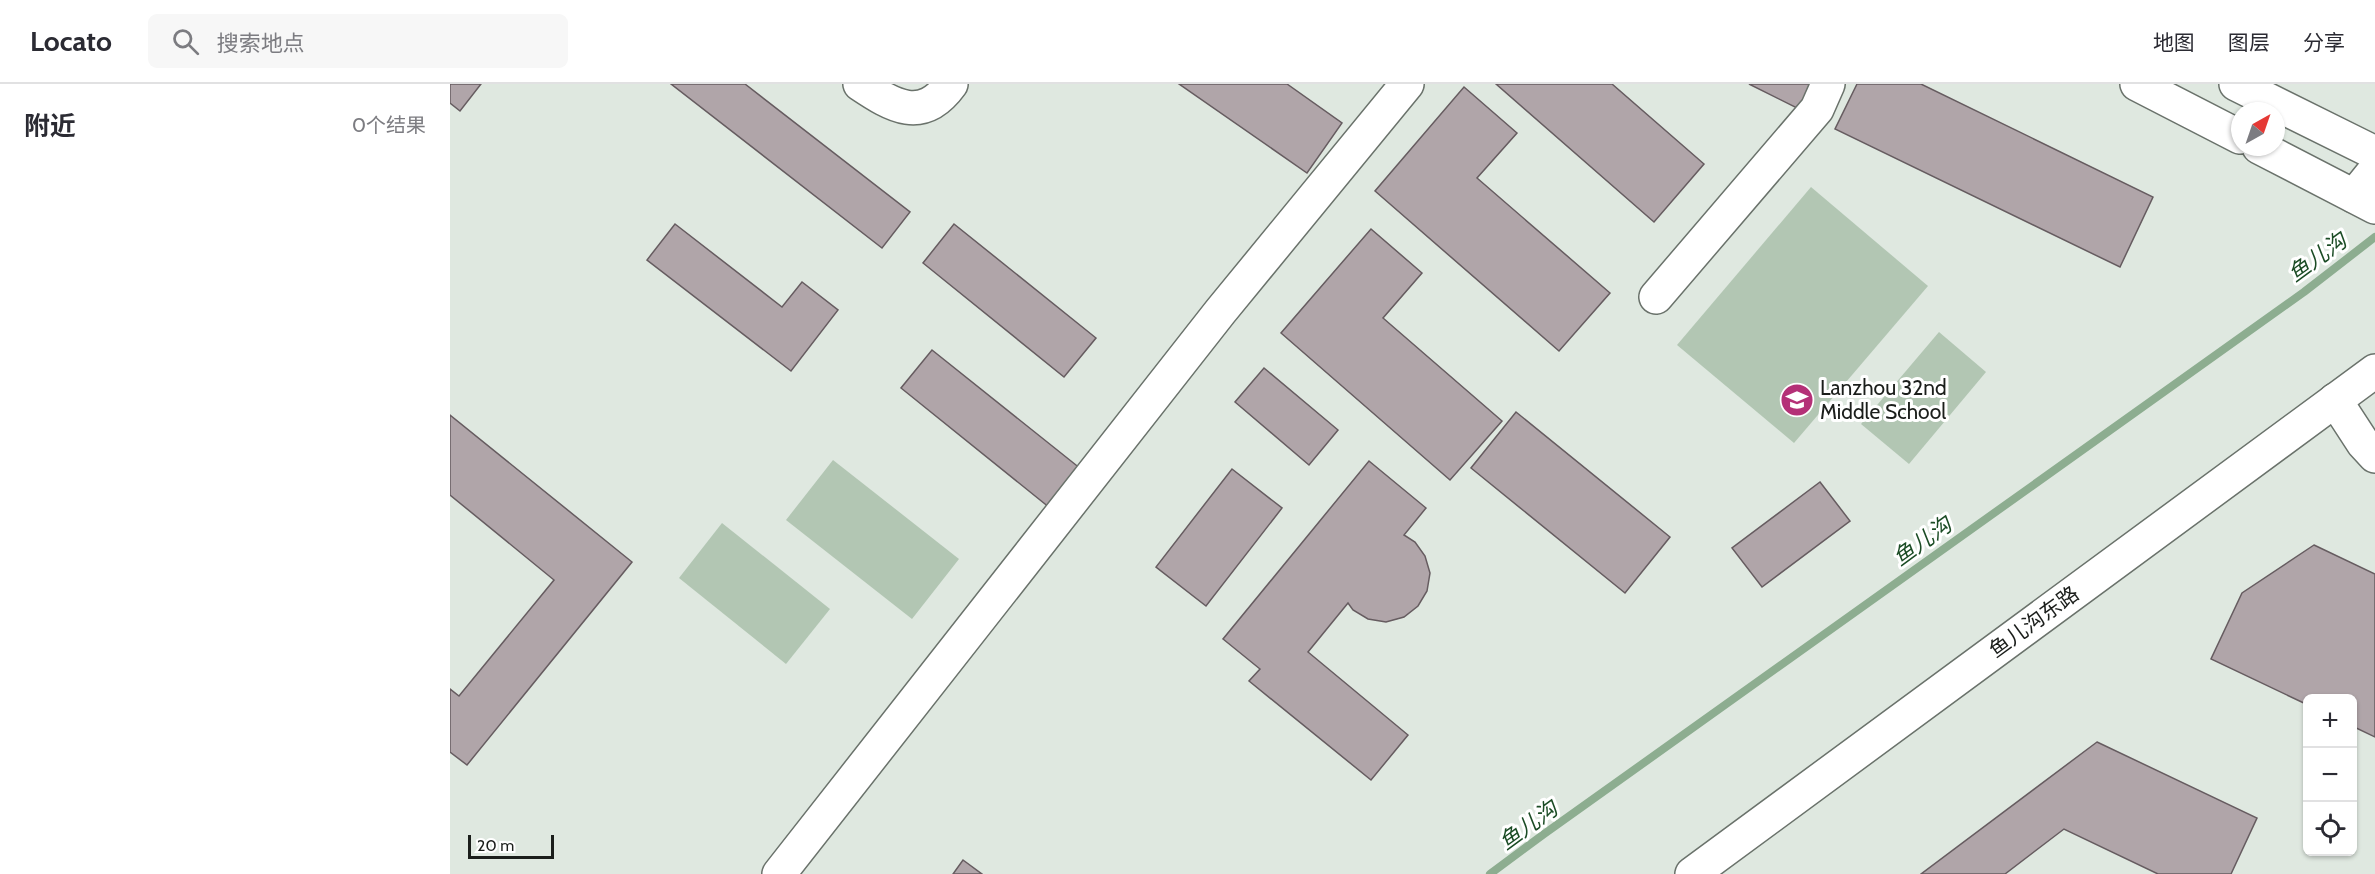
<!DOCTYPE html>
<html lang="zh">
<meta charset="utf-8">
<style>
body{margin:0;font-family:Cabin,"Noto Sans SC",sans-serif;background:#f7f7f7;color:#2b2b33}
.controls{position:absolute;right:18px;bottom:18px;display:grid;overflow:hidden;border-radius:9px;box-shadow:0 2px 4px #0004}
.controls button{width:54px;height:54px;display:grid;place-items:center;padding:0;border:0;border-bottom:2px solid #e1e1e2;background:#fff;color:#2b2b33;font:30px sans-serif}
.compass{position:absolute;left:1781px;top:18px;width:54px;height:54px;border-radius:50%;background:#fff;box-shadow:0 2px 4px #0004;rotate:40deg}
.scale{position:absolute;left:18px;bottom:15px;width:86px;box-sizing:border-box;padding-left:6px;border:3px solid #1b1e1b;border-top:0;font-size:16px;line-height:21px;white-space:nowrap;color:#1b1e1b;-webkit-text-stroke:4px #fff;paint-order:stroke}
.list{margin:0;padding:0;list-style:none}
h2{display:flex;justify-content:space-between;align-items:center;height:78px;margin:0;padding:0 24px;font-size:26px}
h2 small{font-size:20px;font-weight:400;color:#7c7c81}
.icon{flex:none;width:33px;height:33px;fill:none;stroke:currentColor;stroke-width:2;stroke-linecap:round;stroke-linejoin:round}
.map{position:relative;flex:none;width:1925px;height:790px;overflow:hidden}
header{display:flex;align-items:center;gap:36px;box-sizing:border-box;height:84px;padding:0 30px;background:#fff;border-bottom:2px solid #e1e1e2}
header strong{font-size:28px}
nav{display:flex;gap:33px;margin-inline-start:auto;font-size:21px}
.search{width:420px;height:54px;background:#f7f7f7;display:flex;align-items:center;gap:15px;box-sizing:border-box;padding:0 21px;border-radius:9px;color:#7c7c81;font-size:22px}
main{display:flex}
aside{flex:1;background:#fff}
.map>svg:first-child{display:block}
.green{fill:#b2c6b3}
.lines{fill:none;stroke-linecap:round;stroke-linejoin:round}
.stream{stroke:#8dad90;stroke-width:8}
.building{fill:#b0a5a9;stroke:#665c60;stroke-width:1.5}
.minor-casing{stroke:#6a726b;stroke-width:36}
.major-casing{stroke:#6a726b;stroke-width:36}
.minor{stroke:#fff;stroke-width:33}
.major{stroke:#fff;stroke-width:33}
.labels{text-anchor:middle;stroke-width:6;stroke-linejoin:round;paint-order:stroke}
.poi-label{font-size:21px;fill:#1b1e1b;stroke:#fff;text-anchor:start}
.street-label{font-size:21px;fill:#1b1e1b;stroke:#fff}
.water-label{font-size:22px;font-style:italic;fill:#1b4c25;stroke:#fff}
</style>
<header>
<strong>Locato</strong>
<div class="search"><svg class="icon" aria-label="search" viewBox="0 0 24 24"><circle cx="10" cy="10" r="6"/><path d="M15 15l6 6"/></svg>搜索地点</div>
<nav><a>地图</a><a>图层</a><a>分享</a></nav>
</header>
<main>
<aside>
<h2>附近<small>0个结果</small></h2>
<ul class="list">
</ul>
</aside>
<div class="map">
<svg width="1925" height="790" viewBox="0 0 1925 790">
<rect width="100%" height="100%" fill="#dfe8e0"/>
<!-- green -->
<g class="green">
<path d="M1361,103l117,99 -134,157 -117,-98z"/>
<path d="M1489,248l47,40 -77,92 -48,-40z"/>
<path d="M383,376l126,99 -47,60 -126,-99z"/>
<path d="M272,439l108,86 -44,55 -107,-86z"/>
</g>
<g class="lines">
<!-- stream -->
<path class="stream" d="M1040,790l54,-40 760,-542 71,-55"/>
</g>
<!-- building -->
<g class="building">
<path d="M0,0h31l-21,27 -10,-8z"/>
<path d="M221,0h74l165,128 -28,36z"/>
<path d="M729,0h108l55,39 -35,50z"/>
<path d="M1046,0h116l92,80 -50,58z"/>
<path d="M1299,0h70l-14,28z"/>
<path d="M1407,0h64l232,113 -33,70 -285,-138z"/>
<path d="M1014,3l53,46 -40,45 133,115 -51,58 -184,-160z"/>
<path d="M225,140l107,83 20,-25 36,28 -47,61 -144,-111z"/>
<path d="M504,140l142,114 -32,39 -141,-114z"/>
<path d="M921,145l51,44 -39,45 119,103 -52,59 -169,-147z"/>
<path d="M482,266l149,119 -31,39 -149,-120z"/>
<path d="M814,284l74,62 -29,35 -74,-63z"/>
<path d="M1066,328l154,125 -45,56 -154,-125z"/>
<path d="M0,331l182,147 -165,203 -17,-13v-63l9,7 95,-116 -104,-85z"/>
<path d="M919,377l57,47 -22,27 11,7 10,14 5,17 -3,18 -9,15 -14,11 -18,5 -18,-3 -15,-9 -5,-7 -40,49 100,83 -37,45 -122,-99 11,-12 -37,-30z"/>
<path d="M782,385l50,39 -76,98 -50,-39z"/>
<path d="M1370,398l30,39 -88,66 -30,-39z"/>
<path d="M1864,461l61,29v163l-23,-11v-28h-44v7l-97,-46 31,-66z"/>
<path d="M1647,658l160,76 -26,56h-73l-94,-45 -59,45h-84z"/>
<path d="M513,776l19,14h-29z"/>
</g>
<g class="lines">
<defs>
<g id="minor">
<path d="M410,0c33,22 62,40 91,0"/>
<path d="M1904,112l21,-26"/>
<path d="M1206,213l161,-188 11,-25"/>
<path d="M1885,316l28,43 12,13"/>
<path d="M329,790l441,-562 187,-228"/>
<path d="M1242,790l683,-503"/>
</g>
<g id="major">
<path d="M1687,0l103,53"/>
<path d="M1786,0l139,69"/>
<path d="M1809,63l116,60"/>
</g>
</defs>
<!-- minor casing -->
<use href="#minor" class="minor-casing"/>
<!-- major casing -->
<use href="#major" class="major-casing"/>
<!-- minor -->
<use href="#minor" class="minor"/>
<!-- major -->
<use href="#major" class="major"/>
</g>
<!-- icons -->
<defs>
<symbol id="school-disc" viewBox="-11 -11 22 22"><circle r="9.5" fill="#b43077" stroke="#fff"/><path d="M0-5L7-2L0 1L-7-2ZM-4 1L0 2.5L4 1V4Q0 6-4 4Z" fill="#fff"/></symbol>
</defs>
<g fill-rule="evenodd">
<use href="#school-disc" x="1328" y="297" width="38" height="38"/>
</g>
<g class="labels">
<!-- poi labels -->
<g class="poi-label">
<text x="1370" y="311">Lanzhou 32nd<tspan x="1370" dy="24">Middle School</tspan></text>
</g>
<!-- street labels -->
<g class="street-label">
<text transform="translate(1584 538) rotate(-36)" y="7">鱼儿沟东路</text>
</g>
<!-- water labels -->
<g class="water-label">
<text transform="translate(1867 173) rotate(-36)" y="8">鱼儿沟</text>
<text transform="translate(1472 457) rotate(-36)" y="8">鱼儿沟</text>
<text transform="translate(1078 741) rotate(-36)" y="8">鱼儿沟</text>
</g>
</g>
</svg>
<div class="controls">
<button>+</button>
<button>−</button>
<button><svg class="icon" aria-label="locate" viewBox="0 0 24 24"><circle cx="12" cy="12" r="6"/><path d="M12 2v4M12 18v4M2 12h4M18 12h4"/></svg></button>
</div>
<svg class="compass" viewBox="-18 -18 36 36"><path d="M0-13l5 13h-10z" fill="#e53935"/><path d="M0 13l5-13h-10z" fill="#7c7c81"/></svg>
<div class="scale">20 m</div>
</div>
</main>
